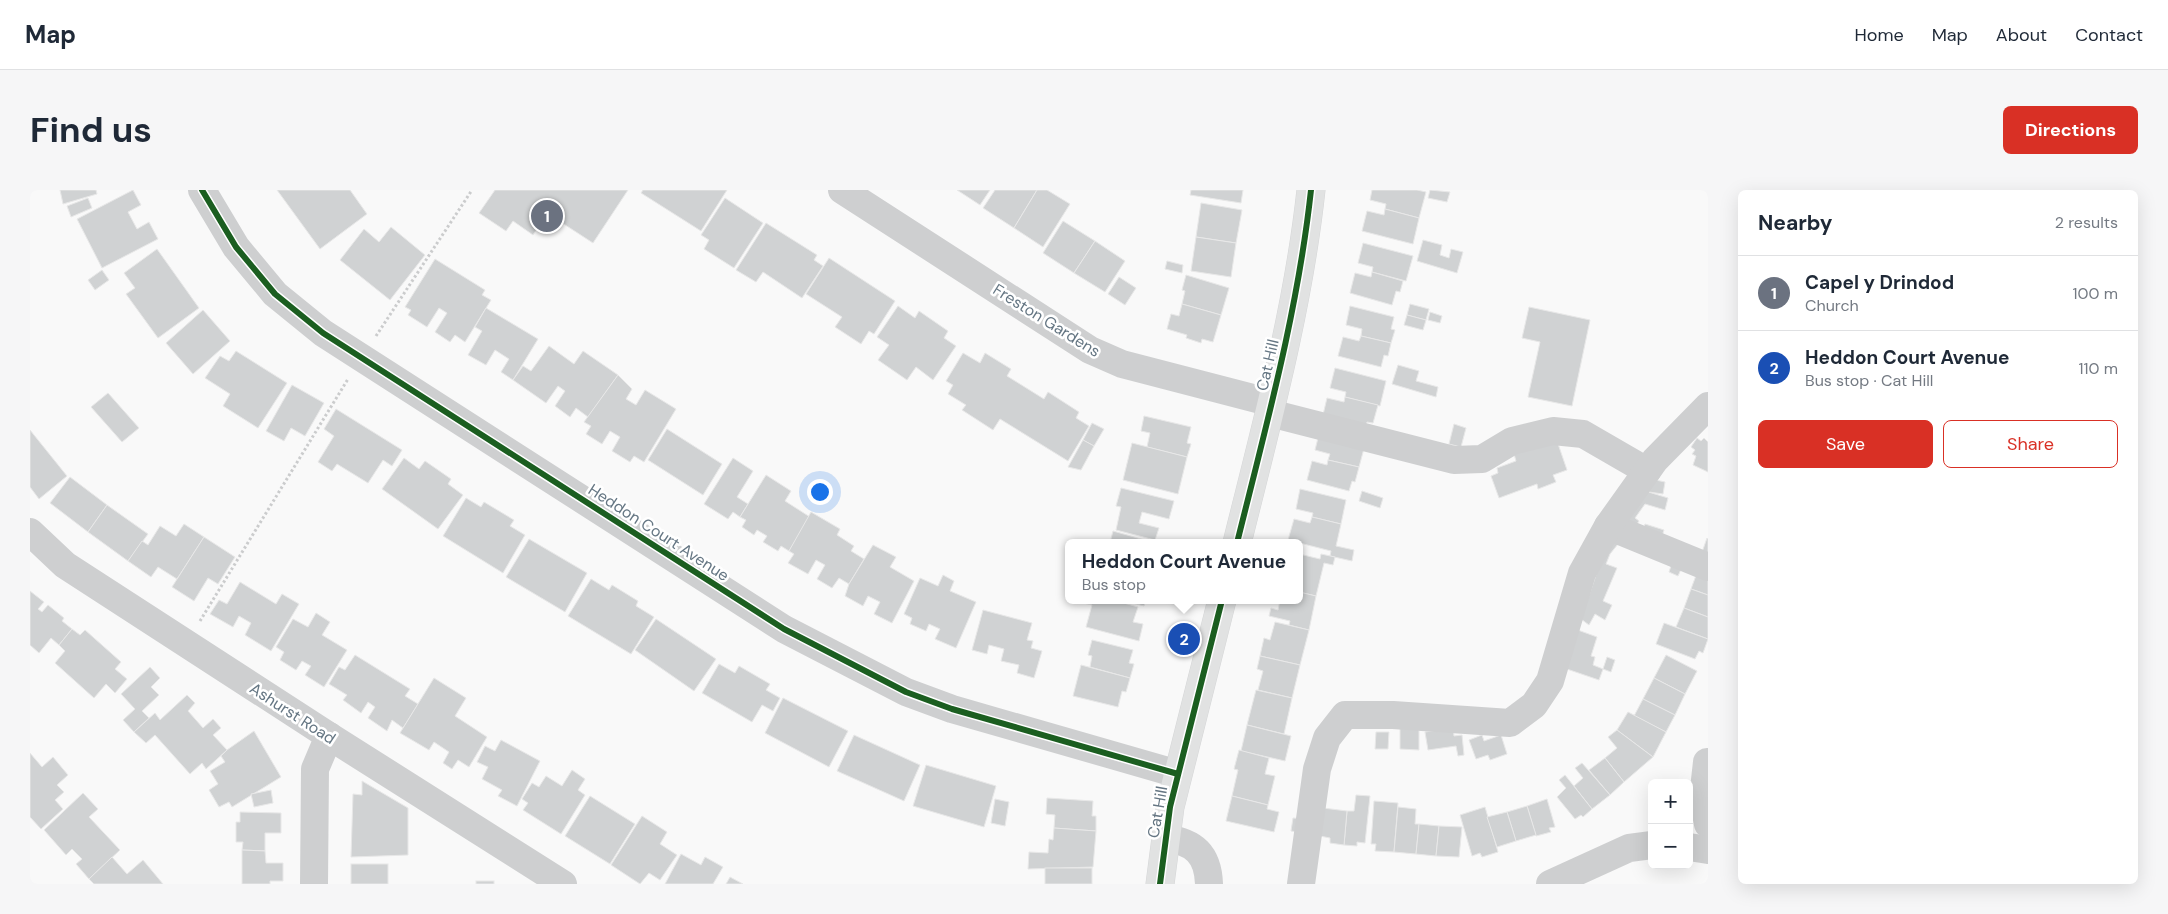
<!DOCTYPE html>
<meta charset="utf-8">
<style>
body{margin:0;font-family:"DM Sans",sans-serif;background:#f6f6f7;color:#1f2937}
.controls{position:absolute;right:15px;bottom:15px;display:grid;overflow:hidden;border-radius:8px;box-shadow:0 5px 20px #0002}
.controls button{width:45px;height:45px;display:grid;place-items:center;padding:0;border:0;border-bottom:1px solid #e0e1e3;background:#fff;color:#1f2937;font:25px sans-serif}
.you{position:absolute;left:789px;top:301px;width:18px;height:18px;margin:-12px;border:4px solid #fff;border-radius:50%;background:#1a73e8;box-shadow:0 0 0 8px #1a73e833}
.badge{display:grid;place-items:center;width:32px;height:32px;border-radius:50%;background:#d93025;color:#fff;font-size:16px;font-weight:700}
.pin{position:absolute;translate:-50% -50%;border:2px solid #fff;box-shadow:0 1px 5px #0006}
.popup{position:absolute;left:1035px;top:349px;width:238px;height:65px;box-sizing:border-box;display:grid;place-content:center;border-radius:8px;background:#fff;filter:drop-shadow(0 1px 4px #0005);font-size:16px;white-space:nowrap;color:#747a83}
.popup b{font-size:19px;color:#1f2937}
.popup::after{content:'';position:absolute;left:50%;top:100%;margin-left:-10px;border:10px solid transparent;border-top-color:#fff}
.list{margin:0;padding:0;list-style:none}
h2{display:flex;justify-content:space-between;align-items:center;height:65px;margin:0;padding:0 20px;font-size:21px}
h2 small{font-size:16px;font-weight:400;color:#747a83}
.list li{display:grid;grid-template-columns:32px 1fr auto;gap:15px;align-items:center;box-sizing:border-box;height:75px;padding:0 20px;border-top:1px solid #e0e1e3}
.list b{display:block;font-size:19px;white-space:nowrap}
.list p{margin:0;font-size:16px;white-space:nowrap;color:#747a83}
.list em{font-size:16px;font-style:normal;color:#747a83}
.actions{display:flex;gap:10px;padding:15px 20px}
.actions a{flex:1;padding:11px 0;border:1px solid #d93025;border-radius:8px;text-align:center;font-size:18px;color:#d93025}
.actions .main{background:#d93025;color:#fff}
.map{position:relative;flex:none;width:1678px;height:694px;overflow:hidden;border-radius:8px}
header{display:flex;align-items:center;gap:30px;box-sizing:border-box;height:70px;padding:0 25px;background:#fff;border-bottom:1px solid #e0e1e3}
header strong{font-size:24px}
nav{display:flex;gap:28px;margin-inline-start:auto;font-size:18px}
.intro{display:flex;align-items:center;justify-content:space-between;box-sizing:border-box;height:120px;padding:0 30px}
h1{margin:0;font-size:35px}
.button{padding:12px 22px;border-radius:8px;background:#d93025;color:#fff;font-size:18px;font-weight:700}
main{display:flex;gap:30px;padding:0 30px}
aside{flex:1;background:#fff;border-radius:8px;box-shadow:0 5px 20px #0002}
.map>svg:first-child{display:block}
.building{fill:#d0d2d3;stroke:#e8e8e8}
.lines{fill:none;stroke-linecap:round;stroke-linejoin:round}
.major-casing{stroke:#d5d6d7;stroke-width:29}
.path{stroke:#cbcccd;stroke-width:3;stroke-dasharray:2.5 2.5;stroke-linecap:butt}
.minor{stroke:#cecfd0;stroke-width:28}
.major{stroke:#e1e2e2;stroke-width:28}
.cycleway-casing{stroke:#fff;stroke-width:9}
.cycleway{stroke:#1b5e20;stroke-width:6}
.labels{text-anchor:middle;stroke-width:5;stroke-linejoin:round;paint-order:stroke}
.street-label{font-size:16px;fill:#657683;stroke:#fff}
</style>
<header>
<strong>Map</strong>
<nav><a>Home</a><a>Map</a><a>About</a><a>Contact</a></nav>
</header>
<div class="intro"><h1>Find us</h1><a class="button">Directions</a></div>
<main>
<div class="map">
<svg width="1678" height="694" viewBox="0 0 1678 694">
<rect width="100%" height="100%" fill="#f9f9f9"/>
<!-- building -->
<g class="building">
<path d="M30,0h36l1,4 -34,10z"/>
<path d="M103,0l8,15 -13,7 9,17 12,-7 9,17 -56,29 -25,-49z"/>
<path d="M247,0h73l17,24 -47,35z"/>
<path d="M465,0h133l-35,53 -37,-24 -9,14 -9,-6 -5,8 -20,-14 -7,10 -27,-18z"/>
<path d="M613,0h84l-26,41 -60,-38z"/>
<path d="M927,0h33l-10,15z"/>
<path d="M965,0h42l-23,38 -31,-20z"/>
<path d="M1007,0h10l23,14 -27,43 -29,-19z"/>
<path d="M1161,0h52l-2,13 -51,-8z"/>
<path d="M1342,0h45l9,2 -7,26 -34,-9 1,-5 -16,-4z"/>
<path d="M1400,0l20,2 -3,10 -19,-4z"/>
<path d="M58,8l4,10 -21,9 -4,-11z"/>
<path d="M695,8l38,25 -29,45 -30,-19 5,-9 -8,-5z"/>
<path d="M1171,13l41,7 -6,33 -40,-6z"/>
<path d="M1355,19l34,9 -6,26 -51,-13 5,-20 17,4z"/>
<path d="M1033,31l32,20 -21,32 -31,-20z"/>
<path d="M736,33l51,32 -3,5 9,6 -21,32 -39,-26 -7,10 -20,-12z"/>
<path d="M361,37l34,28 -35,45 -50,-40 24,-31 15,13z"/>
<path d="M1166,47l40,6 -5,34 -40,-6z"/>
<path d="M1393,50l19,5 -2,10 9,3 2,-9 12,3 -6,21 -40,-12z"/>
<path d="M1065,51l30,20 -20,31 -31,-19z"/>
<path d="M1333,53l50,13 -7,25 -34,-9 1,-5 -15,-4z"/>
<path d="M127,59l42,59 -41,30 -32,-44 9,-6 -11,-15z"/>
<path d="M799,68l66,43 -21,33 -5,-3 -8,13 -26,-17 7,-10 -36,-23z"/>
<path d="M405,69l50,31 -3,5 9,5 -26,42 -10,-7 -5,7 -15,-10 12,-19 -8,-5 -12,19 -19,-12 3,-5 -6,-3z"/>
<path d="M1137,71l16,4 -1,8 -17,-4z"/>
<path d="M72,80l7,10 -14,10 -7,-10z"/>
<path d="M1342,82l31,9 -3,11 -4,-1 -4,14 -42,-12 5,-20 16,4z"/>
<path d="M1156,85l43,13 -8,27 -39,-11 3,-13 -3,-1z"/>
<path d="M1089,87l17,11 -11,17 -17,-11z"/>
<path d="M1152,114l39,11 -8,27 -11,-3 -1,4 -15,-5 1,-3 -20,-6 4,-15 8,2z"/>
<path d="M1380,114l19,5 -3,11 -19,-5z"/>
<path d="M868,116l17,12 4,-7 29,20 -4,7 12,8 -23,34 -17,-13 -9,13 -29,-20 11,-15 -12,-8z"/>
<path d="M1320,116l44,11 -3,12 4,1 -4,13 -30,-7 1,-7 -16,-4z"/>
<path d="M1499,117l61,13 -18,86 -44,-9 12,-55 -18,-4z"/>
<path d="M456,118l52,31 -25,41 -12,-8 8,-13 -14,-9 -9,15 -18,-10 14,-24 -7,-4z"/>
<path d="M173,120l27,31 -37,33 -27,-31z"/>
<path d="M1400,122l12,4 -2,7 -12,-3z"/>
<path d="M1377,125l19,5 -3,10 -19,-5z"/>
<path d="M1331,146l30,7 -3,13 -4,-1 -3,12 -43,-11 5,-19 16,4z"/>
<path d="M519,156l25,18 9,-13 35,24 -30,42 -12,-9 -6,9 -15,-11 10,-15 -7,-5 -12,17 -33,-23 10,-14 8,5z"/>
<path d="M206,161l51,32 -29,45 -35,-22 7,-12 -25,-16 15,-22 9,5z"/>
<path d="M933,163l17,10 5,-10 26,16 -4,7 37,23 4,-7 31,20 -3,6 13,8 -21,35 -68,-42 -7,11 -31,-20 4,-5 -18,-11 5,-9 -7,-4z"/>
<path d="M1368,175l21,6 -3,10 22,6 -2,10 -44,-13z"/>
<path d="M1305,178l51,13 -6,25 -35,-9 1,-5 -16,-4z"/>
<path d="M588,185l14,14 -6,10 10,6 9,-15 31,19 -32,53 -10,-6 -4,6 -18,-11 8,-14 -10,-6 -8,13 -16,-10 5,-8 -7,-4z"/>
<path d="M262,195l32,18 -19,33 -14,-8 -7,13 -18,-10z"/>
<path d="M78,203l31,35 -17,14 -31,-35z"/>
<path d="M1315,207l33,8 -5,18 -6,-1 -2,7 -43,-10 5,-21 17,4z"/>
<path d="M306,219l66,41 -10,16 -9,-6 -15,23 -31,-19 -5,7 -14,-9 16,-26 -10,-7z"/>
<path d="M1114,226l47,11 -4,16 4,1 -4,13 -40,-10 3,-14 -9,-2z"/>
<path d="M1062,233l12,6 -10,17 -11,-6z"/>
<path d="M1424,234l12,4 -5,19 -12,-3z"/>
<path d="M637,239l55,35 -19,31 -55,-35z"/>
<path d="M0,240l37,46 -28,23 -9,-12z"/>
<path d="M1290,240l46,11 -7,26 -31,-7 2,-6 -15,-4z"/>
<path d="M1526,248l11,32 -14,5 3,7 -18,7 -1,-5 -38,14 -8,-22 7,-3 -1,-5 19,-7 -2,-7z"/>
<path d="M1667,248l4,3 3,-3 4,4v30l-15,-7 3,-9 -4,-2 3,-4 -4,-3z"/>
<path d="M1053,250l11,6 -13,24 -13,-3z"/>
<path d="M1102,253l55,14 -9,37 -55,-14z"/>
<path d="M374,268l15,11 6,-8 26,18 -3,5 15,11 -25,34 -56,-40z"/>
<path d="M703,268l20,13 -16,26 11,7 -8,13 -7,-5 -5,7 -24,-15z"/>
<path d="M1298,270l31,7 -4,15 -3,-1 -3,10 -42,-11 5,-19 15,4z"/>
<path d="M736,285l25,16 -6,10 25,16 -21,34 -8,-5 -3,5 -15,-9 4,-6 -10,-6 -3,5 -12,-8 4,-7 -6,-3z"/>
<path d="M40,287l37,28 -19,27 -38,-29z"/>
<path d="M1621,289l14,3 -2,12 -14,-2z"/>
<path d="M1091,298l53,13 -5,18 -27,-7 -3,11 20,5 -4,12 -39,-10 5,-23 -5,-1z"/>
<path d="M1270,299l46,11 -5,24 -29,-7 1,-4 -17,-4z"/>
<path d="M1612,300l26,8 -3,12 -20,-6 -10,14 4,3 -7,10 -14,-8z"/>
<path d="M1332,301l21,7 -3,10 -21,-7z"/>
<path d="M436,308l15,9 3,-5 30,18 -4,6 15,9 -22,38 -60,-37z"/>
<path d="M77,315l41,29 -20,27 -40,-29z"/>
<path d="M781,322l29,17 -3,6 17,11 -3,5 13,8 -15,25 -10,-6 -7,10 -15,-9 8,-14 -9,-5 -8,14 -20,-11 6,-9 -5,-3z"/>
<path d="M1282,327l29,7 -5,22 18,4 -2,11 -22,-5 1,-5 -43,-11 6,-21 16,4z"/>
<path d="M154,334l20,13 -27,42 -19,-12 -7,10 -23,-16 14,-20 6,4 12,-19 16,10z"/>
<path d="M1615,334l19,6 -4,12 -19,-6z"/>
<path d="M1083,341l42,12h-45z"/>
<path d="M174,347l31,20 -17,27 -10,-6 -14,23 -22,-14z"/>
<path d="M1579,347l9,7 -8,10 -4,10 11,4 -14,33 9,4 -7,15 -10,-6 -6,11 -8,-6z"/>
<path d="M1677,348l1,1v22l-8,-3z"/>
<path d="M499,349l58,34 -22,39 -59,-35z"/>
<path d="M843,355l23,12 -6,10 24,14 -22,42 -18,-9 6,-12 -12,-6 -5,10 -18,-10 4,-12z"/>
<path d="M1269,364l21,5 1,-5 14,3 -2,8 -9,-2 -8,33 -17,-4z"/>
<path d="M1642,373l10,4 -4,9 -9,-4z"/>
<path d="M1668,380l10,4v21l-17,-6z"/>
<path d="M913,385l11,6 -4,10 26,11 -20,46 -21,-9 5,-10 -11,-5 -3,7 -16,-7 2,-6 -8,-4 16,-36 18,8z"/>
<path d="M561,389l18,11 3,-5 26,16 -2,5 18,11 -23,37 -63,-38z"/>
<path d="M210,392l36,22 6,-10 17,10 -28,47 -26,-16 6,-12 -12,-7 -6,11 -23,-13 9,-14 8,4z"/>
<path d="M1661,399l17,6v22l-24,-9z"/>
<path d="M0,401l14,11 -6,7 4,3 6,-7 16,13 -2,3 10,8 -13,16 -8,-7 -12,15 -9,-8z"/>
<path d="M1269,402l17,4 -7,34 -20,-5 1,-4 -21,-5 2,-8 7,2 2,-10h19z"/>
<path d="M1083,410l25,7 -5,15 10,2 -4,17 -53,-14 6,-22 -17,-4z"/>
<path d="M1092,410h24l-2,6z"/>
<path d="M1654,418l24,9v22l-32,-12z"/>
<path d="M953,420l49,13 -5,17 6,1 -2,7 11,3 -8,27 -17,-5 2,-8 -18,-4 3,-12 -15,-4 -2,9 -15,-4z"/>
<path d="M286,423l14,9 -8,13 25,15 -23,37 -19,-12 6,-9 -9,-5 -6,9 -16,-10 4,-8 -8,-5 17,-28 15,8z"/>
<path d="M626,429l60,40 -22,32 -59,-41z"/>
<path d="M1245,432l34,8 -9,35 -40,-9 4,-18 6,2z"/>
<path d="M1634,433l44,16 -5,14 -4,-2 -4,8 -39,-15z"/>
<path d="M42,439l8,6 5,-5 36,32 -6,7 12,10 -12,14 -9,-9 -12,14 -39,-35 10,-12 -6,-6z"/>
<path d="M1545,439l22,8 -6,19 4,1 -2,8 10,4 -4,11 -38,-13z"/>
<path d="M1062,450l41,10 -4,13 5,1 -4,14 -40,-11 2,-11 -4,-1z"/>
<path d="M325,465l55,34 -5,7 13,8 -15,24 -11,-8 -5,11 -19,-13 7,-11 -7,-5 -7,11 -18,-13 4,-5 -18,-11 10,-17 6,3z"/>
<path d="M1636,465l31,16 -12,23 -31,-16z"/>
<path d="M1230,466l40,9 -8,33 -34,-8 5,-19 -6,-2z"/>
<path d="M1577,467l8,3 -4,12 -8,-3z"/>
<path d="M689,474l16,9 4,-7 31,18 -4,6 14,8 -7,13 -11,-6 -10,17 -50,-29z"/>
<path d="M1051,475l49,13 -4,14 -4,-1 -4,16 -45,-11z"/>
<path d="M120,477l10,11 -9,9 8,8 -17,16 7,7 -15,14 -11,-12 12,-11 -14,-15z"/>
<path d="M404,488l32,20 -11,18 32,21 -18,30 -11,-7 -6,9 -9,-6 6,-11 -15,-10 -5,8 -29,-17z"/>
<path d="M1624,488l31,16 -10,21 -32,-16z"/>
<path d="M1226,500l36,8 -8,36 -37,-9z"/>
<path d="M157,505l8,8 -7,8 15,17 10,-9 8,9 -8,7 14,15 -21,19 -4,-6 -12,11 -35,-39 -9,8 -12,-11 21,-19 5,7z"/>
<path d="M753,508l65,33 -19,36 -64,-34z"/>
<path d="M1613,509l32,16 -9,17 -32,-16z"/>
<path d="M1598,522l38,20 -13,25 -36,-27z"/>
<path d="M1217,535l44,11 -6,25 -44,-10z"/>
<path d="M1370,538h19v22l-19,-1z"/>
<path d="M1423,538l1,8 8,-1 2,20 -6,1 -2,-10 -28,4 -3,-18z"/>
<path d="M1587,540l36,27 -29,25 -19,-24 12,-10 -9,-11z"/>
<path d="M224,541l27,46 -49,30 -3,-5 -10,5 -10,-17 9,-6 -8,-13 15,-9 -4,-6 6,-6z"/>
<path d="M1346,542h13l-1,17h-13z"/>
<path d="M824,545l66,30 -16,36 -67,-30z"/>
<path d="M1452,545l2,6 17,-6 6,19 -17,6 -2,-5 -12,4 -7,-19z"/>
<path d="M471,550l39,21 -23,45 -19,-10 4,-6 -20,-11 6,-12 -11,-5 8,-16 10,5z"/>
<path d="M1209,560l30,8 -4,16 10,2 -7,29 -36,-9 6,-26 -4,-1z"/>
<path d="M0,563l12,14 11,-10 15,18 -11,10 7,7 -9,8 8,9 -22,20 -11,-12z"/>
<path d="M1575,568l19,24 -14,13 -21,-25z"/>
<path d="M1552,573l28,32 -18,14 -18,-23 9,-8 -8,-10z"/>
<path d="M896,575l70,21 -12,41 -71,-21z"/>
<path d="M542,580l13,9 -7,11 7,5 -24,39 -38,-24 5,-7 -6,-4 10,-16 7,4 7,-11 16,10z"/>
<path d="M1535,585l27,34 -9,8 -2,-2 -6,4 -18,-22 9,-9 -7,-8z"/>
<path d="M332,591l46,27v47l-57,2 2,-63 9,1z"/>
<path d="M241,600l2,13 -19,4 -3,-13z"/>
<path d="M53,603l15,16 -9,8 31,33 -31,29 -13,-15 6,-5 -10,-10 -6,6 -22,-25z"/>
<path d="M1326,605l14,1 -5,47 -8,-1v4l-13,-1 3,-34h7z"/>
<path d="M560,606l45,28 -25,40 -45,-28z"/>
<path d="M1202,606l36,9 -1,4 12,3 -5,20 -48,-11z"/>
<path d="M1017,608l46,3 -1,15h4v15l-42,-3 1,-13 -9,-1z"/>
<path d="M965,609l14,3 -4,24 -14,-3z"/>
<path d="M1517,609l8,28 -6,1 2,4 -15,4 -9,-30z"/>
<path d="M1344,611l24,2 -4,49 -19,-1 1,-7h-5z"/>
<path d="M1497,616l9,29 -20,6 -9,-29z"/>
<path d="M1368,617l18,2 -1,15h4l-3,30 -22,-2z"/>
<path d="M1455,617l13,45 -16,5 -2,-4 -8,3 -12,-41z"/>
<path d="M1293,618l24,3 -3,34 -14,-2v-5l-10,-2z"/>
<path d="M210,622l41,1v20h-16v18l-23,-1 1,-8h-7v-20h4z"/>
<path d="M1477,622l9,29 -19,6 -10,-30z"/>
<path d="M612,626l25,16 -7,12 17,11 -17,25 -11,-7 -9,11 -29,-19z"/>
<path d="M1263,628l12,1 -1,14 -13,-2z"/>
<path d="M1389,634l20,2 -3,30 -20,-2z"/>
<path d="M1409,636l23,1 -3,30 -23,-1z"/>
<path d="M1024,638l42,3 -3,36 -65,2 1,-17 19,1 1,-14 4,1z"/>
<path d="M212,660l23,1 1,12h17v18h-13v3h-28z"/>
<path d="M651,664l20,11 4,-8 18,10 -10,17h-48z"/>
<path d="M82,667l15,17 16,-14 20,24h-69l-5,-5z"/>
<rect x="321" y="674" width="37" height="20"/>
<rect x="1015" y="678" width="47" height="16"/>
<path d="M700,687l13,7h-17z"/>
<rect x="446" y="691" width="18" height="3"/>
</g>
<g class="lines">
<defs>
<g id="major">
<path d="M1207,353c29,-117 61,-233 74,-353"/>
<path d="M1130,694l10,-77 52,-207"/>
</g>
</defs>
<!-- major casing -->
<use href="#major" class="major-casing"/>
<!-- path -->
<g class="path">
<path d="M346,146l96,-146"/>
<path d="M170,431l148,-242"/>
</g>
<!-- minor -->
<g class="minor">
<path d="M172,0l34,57 39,47 48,39 461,296 122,63 46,17 226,65"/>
<path d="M812,0l248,160 32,14 150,39"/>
<path d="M1240,223l184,47 28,-1 30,-18 41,-10 30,3 64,37"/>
<path d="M1578,336l100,41"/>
<path d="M0,342l35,33 264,171 234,148"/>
<path d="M1677,572l-4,36 5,26"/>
<path d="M1136,648c28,4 42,16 43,46"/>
<path d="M1659,657l19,3"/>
<path d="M284,694l1,-115 14,-33"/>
<path d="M1271,694l16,-115 10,-31 18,-23h48l117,8 24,-18 16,-24 32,-108 26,-47 47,-66 53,-54"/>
<path d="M1520,694l79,-36 23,-3"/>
</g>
<!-- major -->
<use href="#major" class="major"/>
<defs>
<g id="cycleway">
<path d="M172,0l34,57 39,47 48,39 461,296 122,63 46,17 226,65"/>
<path d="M1207,353c29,-117 61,-233 74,-353"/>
<path d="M1130,694l10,-77 52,-207"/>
</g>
</defs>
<!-- cycleway casing -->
<use href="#cycleway" class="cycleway-casing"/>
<!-- cycleway -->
<use href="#cycleway" class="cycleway"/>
</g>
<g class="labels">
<!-- street labels -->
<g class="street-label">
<text transform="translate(1017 130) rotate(32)" y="6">Freston Gardens</text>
<text transform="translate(1237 175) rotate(-77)" y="6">Cat Hill</text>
<text transform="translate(629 342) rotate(33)" y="6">Heddon Court Avenue</text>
<text transform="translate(263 523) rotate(33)" y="6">Ashurst Road</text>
<text transform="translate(1127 622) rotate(-80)" y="6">Cat Hill</text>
</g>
</g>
</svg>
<div class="controls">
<button>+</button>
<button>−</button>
</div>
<div class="you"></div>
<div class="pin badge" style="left:517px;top:26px;background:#6b7280">1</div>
<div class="pin badge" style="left:1154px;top:449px;background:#1a4fb4">2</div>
<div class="popup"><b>Heddon Court Avenue</b>Bus stop</div>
</div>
<aside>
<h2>Nearby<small>2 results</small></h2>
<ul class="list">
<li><span class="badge" style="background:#6b7280">1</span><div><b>Capel y Drindod</b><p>Church</p></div><em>100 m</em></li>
<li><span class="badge" style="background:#1a4fb4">2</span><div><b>Heddon Court Avenue</b><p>Bus stop · Cat Hill</p></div><em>110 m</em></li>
</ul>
<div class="actions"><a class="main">Save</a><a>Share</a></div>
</aside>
</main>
